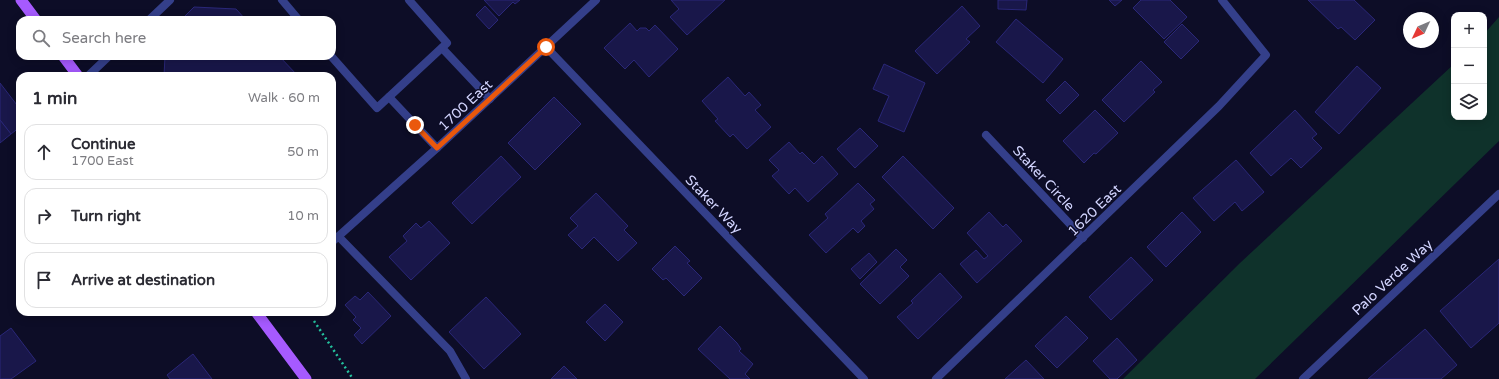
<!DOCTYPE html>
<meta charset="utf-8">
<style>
body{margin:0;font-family:"Varela Round",sans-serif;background:#f2f2f3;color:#2b2b33}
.controls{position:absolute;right:12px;top:12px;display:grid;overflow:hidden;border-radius:8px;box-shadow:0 2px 10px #0003}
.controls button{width:36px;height:36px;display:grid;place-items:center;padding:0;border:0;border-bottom:1px solid #e1e1e2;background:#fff;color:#2b2b33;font:20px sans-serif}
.compass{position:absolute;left:1403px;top:12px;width:36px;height:36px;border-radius:50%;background:#fff;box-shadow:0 2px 10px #0003;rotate:226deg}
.stop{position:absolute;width:12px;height:12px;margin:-9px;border:3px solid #ea580c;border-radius:50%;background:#fff}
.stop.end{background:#ea580c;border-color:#fff;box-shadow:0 1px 4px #0008}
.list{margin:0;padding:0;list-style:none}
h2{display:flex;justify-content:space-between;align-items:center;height:52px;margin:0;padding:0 16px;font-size:17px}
h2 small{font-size:13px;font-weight:400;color:#7c7c81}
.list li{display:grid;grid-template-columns:26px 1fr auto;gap:12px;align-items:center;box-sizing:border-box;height:56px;margin:0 8px 8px;padding:0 8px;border:1px solid #e1e1e2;border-radius:12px}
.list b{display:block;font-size:15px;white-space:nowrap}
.list p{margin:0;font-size:13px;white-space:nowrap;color:#7c7c81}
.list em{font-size:13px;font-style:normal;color:#7c7c81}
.icon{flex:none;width:22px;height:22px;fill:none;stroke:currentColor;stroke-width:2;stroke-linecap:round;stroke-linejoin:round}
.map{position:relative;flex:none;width:1499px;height:379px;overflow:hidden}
.search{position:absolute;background:#fff;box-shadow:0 2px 10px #0003;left:16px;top:16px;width:320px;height:44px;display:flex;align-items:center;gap:10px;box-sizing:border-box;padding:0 14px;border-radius:12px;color:#7c7c81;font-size:15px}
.panel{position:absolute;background:#fff;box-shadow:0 2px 10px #0003;left:16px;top:72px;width:320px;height:244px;border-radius:12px}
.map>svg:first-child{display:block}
.green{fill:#0f322b}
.building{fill:#19174a;stroke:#2a2778}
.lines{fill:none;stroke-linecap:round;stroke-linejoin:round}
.path{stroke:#24c29e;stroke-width:2.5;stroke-dasharray:2 3;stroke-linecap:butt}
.service{stroke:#343f8a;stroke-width:8}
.minor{stroke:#343f8a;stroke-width:8}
.primary{stroke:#a65aff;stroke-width:11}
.route{stroke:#ea580c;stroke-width:5}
.labels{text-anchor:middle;stroke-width:3;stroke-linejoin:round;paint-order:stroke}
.street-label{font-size:14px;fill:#d3d5ff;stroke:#0d0d27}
</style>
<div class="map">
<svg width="1499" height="379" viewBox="0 0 1499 379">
<rect width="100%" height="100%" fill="#0d0d27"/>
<!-- green -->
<path class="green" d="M1499,17v124l-244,238h-132l117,-116 214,-199v53h30v-83z"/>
<!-- building -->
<g class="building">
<path d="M484,0h36l-5,4 -2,-2 -14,14z"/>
<path d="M671,0h54l-38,35 -17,-18 9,-8z"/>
<path d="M998,0h29l-1,10 -28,-1z"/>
<path d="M1109,0h13l-7,6z"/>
<path d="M1141,0h29l17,17 -23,22 -31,-31z"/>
<path d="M1308,0h46l21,20 -20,20 -14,-13 -3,2z"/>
<path d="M485,6l13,14 -9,9 -13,-14z"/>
<path d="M962,6l18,20 -14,13 4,3 -33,32 -22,-23z"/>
<path d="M194,7l42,2 10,11h-65z"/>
<path d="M1016,19l47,40 -20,24 -47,-41z"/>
<path d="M630,23l7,8 3,-3h6l3,3 6,-6 23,24 -29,28 -15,-17 -9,9 -21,-21z"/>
<path d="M1182,24l17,17 -18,18 -17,-17z"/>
<path d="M165,56h114l19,20h-134z"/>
<path d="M1141,61l21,21 -9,8 2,2 -31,30 -22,-22z"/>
<path d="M884,64l41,19 -21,49 -26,-11 11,-25 -16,-7z"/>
<path d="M1357,66l24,22 -42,46 -24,-22z"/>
<path d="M728,77l17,19 4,-4 12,13 -6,5 16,17 -24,22 -14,-15 -3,3 -15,-16 3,-2 -16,-18z"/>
<path d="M1065,81l14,14 -19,19 -14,-14z"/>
<path d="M0,83l20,26v18l-9,7 -11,-14z"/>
<path d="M554,97l27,27 -46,46 -27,-27z"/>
<path d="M1095,110l23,23 -22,21 -2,-1 -10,10 -21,-22z"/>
<path d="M1295,110l22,24 -5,4 10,10 -21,20 -10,-10 -20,18 -21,-23z"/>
<path d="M0,120l11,14 -11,9z"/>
<path d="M860,128l18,18 -23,22 -18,-19z"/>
<path d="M789,142l11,12 2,-2 12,12 8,-8 16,18 -30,28 -13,-14 -6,6 -17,-18 7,-6 -10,-10z"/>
<path d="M501,156l20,21 -49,47 -20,-21z"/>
<path d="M903,156l51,52 -21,21 -51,-52z"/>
<path d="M1236,160l28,32 -22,19 -7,-9 -21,19 -21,-23z"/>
<path d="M858,183l17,17 -5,4 4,5 -13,12 4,5 -7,7 -5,-5 -27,25 -17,-18 19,-17 -3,-4z"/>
<path d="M596,193l32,33 -4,4 13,13 -19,18 -24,-24 -12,12 -14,-14 10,-9 -8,-8z"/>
<path d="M989,212l14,15 3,-3 16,17 -45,42 -17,-19 16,-14 8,9 4,-3 -21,-23z"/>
<path d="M1182,212l19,20 -35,35 -19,-20z"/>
<path d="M429,221l21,22 -39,37 -22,-23 18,-16 -4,-5 13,-13 5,5z"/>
<path d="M675,246l15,15 -3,2 15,15 -18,18 -18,-18 -3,2 -11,-11z"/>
<path d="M896,249l11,11 -7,7 9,9 -29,28 -20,-20z"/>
<path d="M869,253l8,9 -17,17 -9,-10z"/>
<path d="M1131,257l22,23 -42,40 -22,-23z"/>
<path d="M1499,259v64l-28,25 -31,-37z"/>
<path d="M940,273l22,24 -44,42 -21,-22 16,-14 -2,-2z"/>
<path d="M368,292l23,24 -29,28 -8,-9 7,-7 -8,-8 3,-3 -11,-12 10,-9 5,4z"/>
<path d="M486,297l35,37 -37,35 -35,-37z"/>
<path d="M605,304l18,18 -18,19 -19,-19z"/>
<path d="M1066,316l22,22 -31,30 -22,-22z"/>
<path d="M720,326l17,17 4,6 -2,2 14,13 -8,10 5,5h-20l-32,-30z"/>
<path d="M11,328l25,33 -25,18h-11v-43z"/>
<path d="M1425,329l32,36 -16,14h-73z"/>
<path d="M1117,338l20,22 -20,19h-7l-17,-18z"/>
<path d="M193,354l19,25h-42l-3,-4z"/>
<path d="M1026,360l18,19h-39z"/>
<path d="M564,366l13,13h-26z"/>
</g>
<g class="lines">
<!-- path -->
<path class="path" d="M314,321l39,58"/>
<!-- service -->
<g class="service">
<path d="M282,0l17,20"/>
<path d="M149,20l21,-20"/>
<path d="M442,48l48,51"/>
<path d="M331,56l46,52 70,-65 -38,-43"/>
<path d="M88,76l21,-20"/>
<path d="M389,97l48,51"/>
<path d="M339,237l111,114 16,28"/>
</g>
<!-- minor -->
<g class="minor">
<path d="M546,47l318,332"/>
<path d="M986,135l97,103"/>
<path d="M332,242l105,-94 159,-148"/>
<path d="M936,379l283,-273 47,-51 -44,-55"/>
<path d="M1303,379l196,-185"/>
</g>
<!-- primary -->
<g class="primary">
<path d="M21,0l15,20"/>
<path d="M63,56l15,20"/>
<path d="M256,312l50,67"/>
</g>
</g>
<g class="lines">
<!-- route -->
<path class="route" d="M415,125l22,23 109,-101"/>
</g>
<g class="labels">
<!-- street labels -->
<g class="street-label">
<text transform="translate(465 105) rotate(-43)" y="5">1700 East</text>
<text transform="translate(1044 178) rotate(47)" y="5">Staker Circle</text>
<text transform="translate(714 204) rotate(46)" y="5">Staker Way</text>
<text transform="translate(1094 210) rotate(-44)" y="5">1620 East</text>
<text transform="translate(1392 277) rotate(-43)" y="5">Palo Verde Way</text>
</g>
</g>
</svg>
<div class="controls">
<button>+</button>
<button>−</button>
<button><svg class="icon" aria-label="layers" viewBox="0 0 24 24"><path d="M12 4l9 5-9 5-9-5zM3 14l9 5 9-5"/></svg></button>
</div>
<svg class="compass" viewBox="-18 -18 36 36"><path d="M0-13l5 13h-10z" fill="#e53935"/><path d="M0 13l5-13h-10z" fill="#7c7c81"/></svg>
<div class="stop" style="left:546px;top:47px"></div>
<div class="stop end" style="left:415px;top:125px"></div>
<div class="search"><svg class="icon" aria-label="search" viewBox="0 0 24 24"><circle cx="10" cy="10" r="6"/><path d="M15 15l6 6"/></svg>Search here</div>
<section class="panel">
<h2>1 min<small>Walk · 60 m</small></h2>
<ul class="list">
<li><svg class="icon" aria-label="ahead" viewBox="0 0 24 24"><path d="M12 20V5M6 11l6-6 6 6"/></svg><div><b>Continue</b><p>1700 East</p></div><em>50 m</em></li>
<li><svg class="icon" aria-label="right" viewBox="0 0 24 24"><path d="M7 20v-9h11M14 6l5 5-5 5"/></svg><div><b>Turn right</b></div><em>10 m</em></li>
<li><svg class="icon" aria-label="arrive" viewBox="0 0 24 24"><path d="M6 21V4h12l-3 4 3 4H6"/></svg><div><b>Arrive at destination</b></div></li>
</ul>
</section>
</div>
